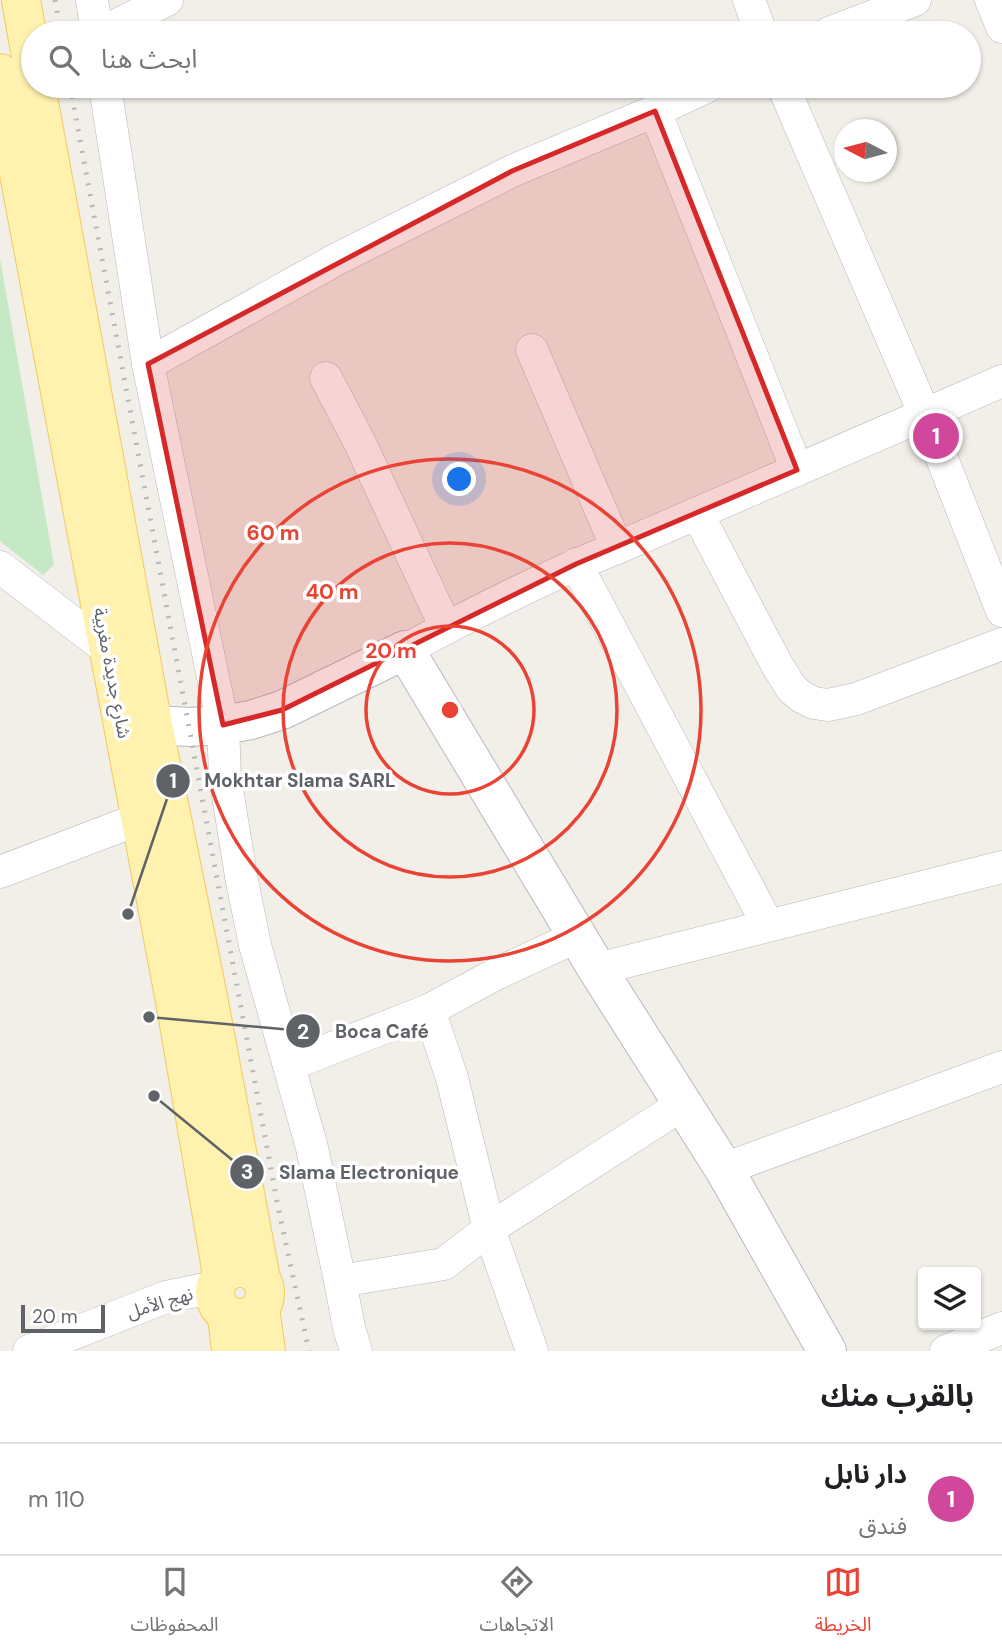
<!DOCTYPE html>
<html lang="ar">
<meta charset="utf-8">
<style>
body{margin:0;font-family:"DM Sans","Noto Sans Arabic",sans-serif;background:#f6f6f6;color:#202124;direction:rtl}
.controls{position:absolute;right:21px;bottom:21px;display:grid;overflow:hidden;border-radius:7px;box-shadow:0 2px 5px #0004}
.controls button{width:63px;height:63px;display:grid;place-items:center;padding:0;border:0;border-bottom:2px solid #e0e0e0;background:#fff;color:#202124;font:35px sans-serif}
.compass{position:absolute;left:834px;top:119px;width:63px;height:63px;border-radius:50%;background:#fff;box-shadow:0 2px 5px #0004;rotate:276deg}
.scale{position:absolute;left:21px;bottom:18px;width:84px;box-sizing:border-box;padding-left:7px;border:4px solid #5f6368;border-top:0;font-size:19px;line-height:24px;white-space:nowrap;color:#5f6368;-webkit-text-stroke:5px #fff;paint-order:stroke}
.you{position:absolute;left:460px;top:480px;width:24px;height:24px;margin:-18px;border:5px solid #fff;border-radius:50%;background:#1a73e8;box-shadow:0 0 0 10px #1a73e833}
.badge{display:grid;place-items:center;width:46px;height:46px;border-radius:50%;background:#ea4335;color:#fff;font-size:23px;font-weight:700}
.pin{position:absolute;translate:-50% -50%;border:4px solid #fff;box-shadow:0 2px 7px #0006}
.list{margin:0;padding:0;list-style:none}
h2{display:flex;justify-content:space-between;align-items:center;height:91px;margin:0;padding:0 28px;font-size:30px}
h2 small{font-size:23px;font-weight:400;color:#757577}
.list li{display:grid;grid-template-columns:46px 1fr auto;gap:21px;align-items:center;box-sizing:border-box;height:112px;padding:0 28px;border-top:2px solid #e0e0e0}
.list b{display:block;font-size:26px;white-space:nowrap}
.list p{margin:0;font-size:23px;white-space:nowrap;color:#757577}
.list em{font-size:23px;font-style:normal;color:#757577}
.icon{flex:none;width:38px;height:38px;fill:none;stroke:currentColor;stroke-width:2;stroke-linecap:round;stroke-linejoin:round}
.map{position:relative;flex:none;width:1002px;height:1351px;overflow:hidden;direction:ltr}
.search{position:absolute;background:#fff;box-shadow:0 2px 5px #0004;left:21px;right:21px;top:21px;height:77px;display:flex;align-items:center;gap:18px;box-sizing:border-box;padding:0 24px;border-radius:38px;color:#757577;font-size:26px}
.sheet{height:203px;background:#fff}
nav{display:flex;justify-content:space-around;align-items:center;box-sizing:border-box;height:98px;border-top:2px solid #e0e0e0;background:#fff;font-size:19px;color:#757577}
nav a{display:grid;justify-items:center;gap:4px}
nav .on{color:#ea4335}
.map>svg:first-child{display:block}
.green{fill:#c5e8c5}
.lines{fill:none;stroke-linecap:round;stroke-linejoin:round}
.minor-casing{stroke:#b5b8bc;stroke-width:33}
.secondary-casing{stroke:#b6babf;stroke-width:40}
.primary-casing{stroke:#f2c960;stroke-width:40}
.minor{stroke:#fff;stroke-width:32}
.secondary{stroke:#fff;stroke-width:38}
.primary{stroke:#fff2af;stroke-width:38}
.rail{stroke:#b6b7b8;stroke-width:5;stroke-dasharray:2 9;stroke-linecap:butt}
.marked{fill:#d62828;fill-opacity:0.2;stroke:#d62828;stroke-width:5;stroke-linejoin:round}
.ring{fill:none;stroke:#ea4335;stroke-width:3.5}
.labels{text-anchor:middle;stroke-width:7;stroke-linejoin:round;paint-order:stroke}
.street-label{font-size:18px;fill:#5f6368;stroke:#fff}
.centre{fill:#ea4335;stroke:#fff;stroke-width:3.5}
.ring-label{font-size:21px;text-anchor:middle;font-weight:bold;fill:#ea4335;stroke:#fff;stroke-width:7;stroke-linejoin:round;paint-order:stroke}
.leader{fill:none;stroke:#5f6368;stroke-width:2.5}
.callout-dot{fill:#5f6368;stroke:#fff;stroke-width:2.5}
.mark-label{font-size:21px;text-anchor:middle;font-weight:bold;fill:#fff}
.callout-label{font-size:19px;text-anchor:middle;font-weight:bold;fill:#5f6368;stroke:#fff;stroke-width:7;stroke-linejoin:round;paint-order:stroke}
</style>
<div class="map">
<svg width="1002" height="1351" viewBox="0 0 1002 1351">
<rect width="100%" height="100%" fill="#f1efe8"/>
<!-- green -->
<path class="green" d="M0,259l54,306 -11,10 -43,-34z"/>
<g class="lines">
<defs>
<g id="minor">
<path d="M92,0l5,33"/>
<path d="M749,0l12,33"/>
<path d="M991,0l11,27"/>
<path d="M101,33l66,-33"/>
<path d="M829,33l86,-33"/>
<path d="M105,86l43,278 75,361 2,52 16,99 14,69 57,203 28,133"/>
<path d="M783,86l142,329 77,196"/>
<path d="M655,111l142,359"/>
<path d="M532,350l85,198"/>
<path d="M148,364l189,-105 175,-88 143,-60 53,-25"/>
<path d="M326,378l33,63 87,187"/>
<path d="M697,513l80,152 15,24 10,8 12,6 14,2 28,-6 146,-55"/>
<path d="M576,564l192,361"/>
<path d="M0,567l107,82"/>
<path d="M405,650c68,-37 139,-73 212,-102l385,-167"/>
<path d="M0,872l139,-53"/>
<path d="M597,969l405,-102"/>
<path d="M289,1065l140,-55"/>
<path d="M724,1169l278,-102"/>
<path d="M29,1351l137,-54 49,-10"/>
<path d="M356,1351l-7,-23 -9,-47 104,-17 45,-35 194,-125"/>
<path d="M532,1351l-43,-122 -37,-151 -23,-68 67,-36 82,-38"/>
<path d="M946,1351l56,-23"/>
</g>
<path id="secondary" d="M153,725l37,2 33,-2 28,-5 31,-10 123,-60 192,319 127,200 103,182"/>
<g id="primary">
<path d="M21,0l12,68"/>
<path d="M0,73l175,928 47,273"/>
<path d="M36,86l117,639 55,272 53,282"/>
<circle cx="240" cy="1293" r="25"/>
<path d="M260,1308l6,43"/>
<path d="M227,1316l4,35"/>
</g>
</defs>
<!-- minor casing -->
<use href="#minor" class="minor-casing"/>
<!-- secondary casing -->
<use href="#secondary" class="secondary-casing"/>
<!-- primary casing -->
<use href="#primary" class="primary-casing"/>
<!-- minor -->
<use href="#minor" class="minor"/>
<!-- secondary -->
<use href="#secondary" class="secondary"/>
<!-- primary -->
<use href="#primary" class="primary"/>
<!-- rail -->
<g class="rail">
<path d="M55,0l6,33"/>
<path d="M70,86l208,1121 31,144"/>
</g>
</g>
<!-- marked area -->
<path class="marked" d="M655,111l142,359 -221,94 -294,146 -59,15 -75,-361 364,-193z"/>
<!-- distance rings -->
<g class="ring">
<circle cx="450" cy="710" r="84"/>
<circle cx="450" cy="710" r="167"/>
<circle cx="450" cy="710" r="251"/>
</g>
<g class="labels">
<!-- street labels -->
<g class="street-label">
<text transform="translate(112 673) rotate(79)" y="6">شارع جديدة مغربية</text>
<text transform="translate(160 1303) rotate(-17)" y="6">نهج الأمل</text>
</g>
</g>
<circle cx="450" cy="710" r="10" class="centre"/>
<g class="ring-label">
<text x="273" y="540">60 m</text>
<text x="332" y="599">40 m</text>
<text x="391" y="658">20 m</text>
</g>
<!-- callouts -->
<path class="leader" d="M128 914L173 781M149 1017L303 1031M154 1096L247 1172"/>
<g class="callout-dot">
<circle cx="128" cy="914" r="7"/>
<circle cx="149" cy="1017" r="7"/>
<circle cx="154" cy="1096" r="7"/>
<circle cx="173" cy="781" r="18"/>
<circle cx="303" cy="1031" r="18"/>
<circle cx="247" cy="1172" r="18"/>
</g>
<g class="mark-label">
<text x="173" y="788">1</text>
<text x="303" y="1039">2</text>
<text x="247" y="1179">3</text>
</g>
<g class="callout-label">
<text x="300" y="787">Mokhtar Slama SARL</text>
<text x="382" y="1038">Boca Café</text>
<text x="369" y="1179">Slama Electronique</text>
</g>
</svg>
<div class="controls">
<button><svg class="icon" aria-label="layers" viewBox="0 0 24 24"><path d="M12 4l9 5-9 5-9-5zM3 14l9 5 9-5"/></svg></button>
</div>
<svg class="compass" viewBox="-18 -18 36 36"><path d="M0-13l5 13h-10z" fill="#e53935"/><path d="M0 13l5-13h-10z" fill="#757577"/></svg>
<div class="scale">20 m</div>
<div class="you"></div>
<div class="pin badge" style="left:936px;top:436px;background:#d1479c">1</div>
<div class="search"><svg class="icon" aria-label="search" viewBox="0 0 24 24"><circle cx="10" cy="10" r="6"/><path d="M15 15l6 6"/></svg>ابحث هنا</div>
</div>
<section class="sheet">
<h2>بالقرب منك<small></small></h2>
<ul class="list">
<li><span class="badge" style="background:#d1479c">1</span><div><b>دار نابل</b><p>فندق</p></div><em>110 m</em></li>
</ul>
</section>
<nav>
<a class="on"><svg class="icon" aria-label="map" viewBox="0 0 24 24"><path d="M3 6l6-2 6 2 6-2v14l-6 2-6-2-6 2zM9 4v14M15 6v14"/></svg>الخريطة</a>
<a><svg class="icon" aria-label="directions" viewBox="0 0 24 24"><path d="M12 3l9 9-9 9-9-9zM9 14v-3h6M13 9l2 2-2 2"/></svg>الاتجاهات</a>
<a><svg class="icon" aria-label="saved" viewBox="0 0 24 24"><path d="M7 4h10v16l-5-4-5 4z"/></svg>المحفوظات</a>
</nav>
